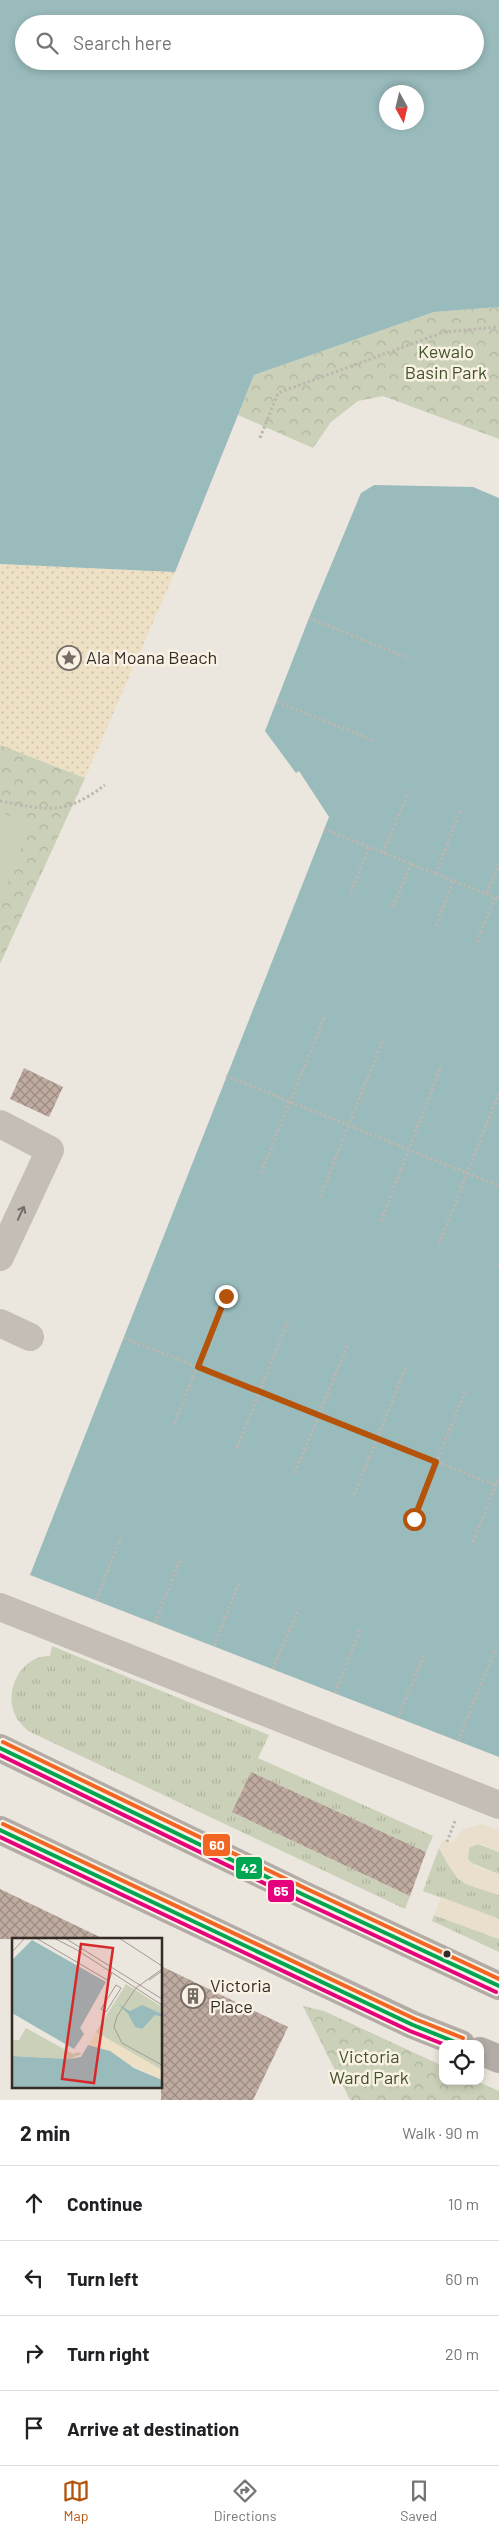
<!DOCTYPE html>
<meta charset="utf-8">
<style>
body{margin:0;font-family:Barlow,sans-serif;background:#f2f2f2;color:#202124}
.controls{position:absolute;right:15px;bottom:15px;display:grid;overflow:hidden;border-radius:10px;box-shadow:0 2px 8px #0003}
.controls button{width:45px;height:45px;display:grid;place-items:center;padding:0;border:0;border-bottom:1px solid #e0e0e0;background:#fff;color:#202124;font:25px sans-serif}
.compass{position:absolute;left:379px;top:85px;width:45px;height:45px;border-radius:50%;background:#fff;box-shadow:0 2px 8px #0003;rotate:172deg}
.stop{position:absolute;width:15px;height:15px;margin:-11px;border:4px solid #b45309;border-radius:50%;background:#fff}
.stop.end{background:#b45309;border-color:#fff;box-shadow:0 1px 5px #0008}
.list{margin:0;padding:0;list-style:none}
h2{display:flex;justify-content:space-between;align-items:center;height:65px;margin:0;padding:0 20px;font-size:21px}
h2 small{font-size:16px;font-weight:400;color:#757577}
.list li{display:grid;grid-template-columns:32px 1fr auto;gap:15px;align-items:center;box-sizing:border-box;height:75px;padding:0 20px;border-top:1px solid #e0e0e0}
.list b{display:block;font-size:19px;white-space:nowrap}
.list em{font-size:16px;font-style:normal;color:#757577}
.icon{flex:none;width:28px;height:28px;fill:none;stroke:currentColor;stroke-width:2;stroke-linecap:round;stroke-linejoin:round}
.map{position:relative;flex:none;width:499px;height:2100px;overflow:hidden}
.search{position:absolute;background:#fff;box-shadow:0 2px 8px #0003;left:15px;right:15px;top:15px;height:55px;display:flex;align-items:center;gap:12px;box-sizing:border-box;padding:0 18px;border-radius:28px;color:#757577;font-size:19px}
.sheet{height:365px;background:#fff}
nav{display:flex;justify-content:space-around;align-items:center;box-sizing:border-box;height:70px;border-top:1px solid #e0e0e0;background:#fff;font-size:14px;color:#757577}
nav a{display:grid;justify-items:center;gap:2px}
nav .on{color:#b45309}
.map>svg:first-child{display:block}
.grass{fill:url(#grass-tufts)}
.sand{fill:url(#sand-dots)}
.park{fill:url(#park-crowns)}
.pitch{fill:#cbd1b8}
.plaza{fill:#eadfcd}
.water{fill:#9abbbc;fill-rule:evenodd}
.building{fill:url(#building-cross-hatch)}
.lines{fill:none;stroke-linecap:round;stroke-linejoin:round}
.path{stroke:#bdb7b0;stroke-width:3;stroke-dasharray:2.5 2.5;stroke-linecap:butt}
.minor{stroke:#c4beb7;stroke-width:28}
.major{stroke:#b3aca6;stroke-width:28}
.bus-1-casing{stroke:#f9f1e4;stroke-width:8}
.bus-2-casing{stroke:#f9f1e4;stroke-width:8}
.bus-3-casing{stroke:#f9f1e4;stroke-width:8}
.bus-1{stroke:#00a651;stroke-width:4}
.bus-2{stroke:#e5007d;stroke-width:4}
.bus-3{stroke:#f26522;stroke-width:4}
.oneway{stroke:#756d67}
.route{stroke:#b45309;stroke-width:6}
.bus-dot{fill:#352b26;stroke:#f9f1e4;stroke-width:2}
.labels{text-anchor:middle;stroke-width:5;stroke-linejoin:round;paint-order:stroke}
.park-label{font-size:18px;fill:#41532a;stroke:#f9f1e4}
.poi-label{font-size:18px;fill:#352b26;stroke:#f9f1e4;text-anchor:start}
.inset-road{fill:none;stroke:#a29b94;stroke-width:1}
.view{fill:#d62828;fill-opacity:0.15;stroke:#d62828;stroke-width:2.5}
.inset-edge{fill:none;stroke:#352b26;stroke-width:2.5}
.line-badge{stroke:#f9f1e4;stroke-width:2}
.badge-label{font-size:14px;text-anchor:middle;font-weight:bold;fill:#fff}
</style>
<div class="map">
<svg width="499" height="2100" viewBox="0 0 499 2100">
<defs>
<pattern id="grass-tufts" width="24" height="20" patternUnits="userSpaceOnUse" patternTransform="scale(1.25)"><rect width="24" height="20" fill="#cbd1b8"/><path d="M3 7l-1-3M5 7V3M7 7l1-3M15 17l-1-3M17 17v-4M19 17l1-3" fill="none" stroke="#afb49e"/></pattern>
<pattern id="sand-dots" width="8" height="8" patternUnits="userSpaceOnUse" patternTransform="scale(1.25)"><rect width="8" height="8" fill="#ede0c4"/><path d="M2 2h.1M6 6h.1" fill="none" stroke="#ccc0a8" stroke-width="1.8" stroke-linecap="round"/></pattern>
<pattern id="park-crowns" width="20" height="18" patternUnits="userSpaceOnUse" patternTransform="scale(1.25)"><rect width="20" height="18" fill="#cbd1b8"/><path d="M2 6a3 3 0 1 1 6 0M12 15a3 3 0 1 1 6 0" fill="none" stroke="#afb49e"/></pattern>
<pattern id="building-cross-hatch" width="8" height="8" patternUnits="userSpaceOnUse" patternTransform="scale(1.25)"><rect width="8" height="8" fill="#bfaba0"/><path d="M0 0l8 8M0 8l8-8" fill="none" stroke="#9c8b82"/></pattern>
</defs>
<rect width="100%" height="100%" fill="#ebe6de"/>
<!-- grass -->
<g class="grass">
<path d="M52,1646l217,89 -11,23 175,78 -7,16 -175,-80 -18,40 177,84 -5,13 -377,-178c-7,-7 -13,-13 -15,-22 -7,-24 11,-54 37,-53z"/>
<path d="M478,1844l21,8v22l-30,-12 -2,-7 2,-7z"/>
<path d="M439,1848c20,37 21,34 60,47v24l-76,-28z"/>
<path d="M434,1915l65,24v13l-67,-31z"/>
</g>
<!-- sand -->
<path class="sand" d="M0,564l175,8 -90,206 -85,-33z"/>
<!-- park -->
<g class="park">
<path d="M499,307v132l-116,-43 -25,5 -27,21 -18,26 -75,-33 16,-40 180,-63z"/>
<path d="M0,745l85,33 -85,186z"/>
<path d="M303,2006l21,5 119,55v15h33l23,10v9h-149z"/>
</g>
<!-- pitch -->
<path class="pitch" d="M0,812l31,12 -31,78z"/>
<!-- plaza -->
<g class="plaza">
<path d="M482,1824l17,6v22l-17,-8h-7l-6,4 -1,11 7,7 24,8v21l-33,-11 -9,-6 -18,-30 3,-8 9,3 12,-14z"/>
<path d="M441,1897l58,22v20l-65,-24z"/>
</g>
<!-- water -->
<g class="water">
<path d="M0,0h499v307l-65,5 -180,63 -79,197 -175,-8zM24,24h451v37h-451zM386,92h30v30h-30z"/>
<path d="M374,485l99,2 26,11v1259l-469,-182 299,-758 -30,-46 -3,2 -31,-42 44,-113 52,-125z"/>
</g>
<!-- building -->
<g class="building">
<path d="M24,1068l39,19 -14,30 -39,-18z"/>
<path d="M251,1772l175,80 -16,44 -178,-84z"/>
<path d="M0,1889l104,50h-104z"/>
<path d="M161,1966l127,61 -35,73h-92z"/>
</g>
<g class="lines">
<!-- path -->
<g class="path">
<path d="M260,438l18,-45 166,-61 55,-5"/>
<path d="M309,618l99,40"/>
<path d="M277,702l98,39"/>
<path d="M0,801c49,9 63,15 105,-16"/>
<path d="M324,829l175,70"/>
<path d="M383,853l26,-63"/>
<path d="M436,874l25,-65"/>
<path d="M351,892l18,-45"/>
<path d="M487,893l12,-29"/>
<path d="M393,907l18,-43"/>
<path d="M436,926l17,-45"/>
<path d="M477,942l18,-45"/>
<path d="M226,1076l273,110"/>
<path d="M261,1173l63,-155"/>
<path d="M320,1197l62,-155"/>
<path d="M381,1221l60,-155"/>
<path d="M439,1244l60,-151"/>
<path d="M498,1267l1,-2"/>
<path d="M124,1338l371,147"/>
<path d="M174,1424l52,-128"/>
<path d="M237,1448l51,-127"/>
<path d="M295,1473l53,-129"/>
<path d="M354,1495l52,-128"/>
<path d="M414,1519l51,-128"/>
<path d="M473,1542l26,-66"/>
<path d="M96,1600l25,-63"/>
<path d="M155,1623l25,-63"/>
<path d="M214,1646l25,-63"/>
<path d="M273,1669l26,-61"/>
<path d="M335,1693l25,-63"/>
<path d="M398,1718l27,-65"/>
<path d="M458,1741l38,-94"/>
<path d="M447,1842l8,-21"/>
</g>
<!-- minor -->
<g class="minor">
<path d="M0,1124l50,26 -50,107"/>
<path d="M0,1323l30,14"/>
<path d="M0,1607l499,198"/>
</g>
<!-- major -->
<g class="major">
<path d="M0,1748l304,147 195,91"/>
<path d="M0,1830l413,195 48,19"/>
<path d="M480,2051l19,8"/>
</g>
<defs>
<g id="bus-1">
<path d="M0,1748l304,147 195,91"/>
<path d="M0,1830l413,195 47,19"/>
</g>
<g id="bus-2">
<path d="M0,1755l301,146 195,91"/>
<path d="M0,1837l410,194 33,13"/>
</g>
<g id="bus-3">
<path d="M3,1742l304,147 192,90"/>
<path d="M3,1824l412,195 48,19"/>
</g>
</defs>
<!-- bus-1 casing -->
<use href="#bus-1" class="bus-1-casing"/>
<!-- bus-2 casing -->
<use href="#bus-2" class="bus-2-casing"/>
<!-- bus-3 casing -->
<use href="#bus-3" class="bus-3-casing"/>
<!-- bus-1 -->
<use href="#bus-1" class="bus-1"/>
<!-- bus-2 -->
<use href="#bus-2" class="bus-2"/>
<!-- bus-3 -->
<use href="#bus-3" class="bus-3"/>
</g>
<!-- one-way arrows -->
<defs><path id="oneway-shaft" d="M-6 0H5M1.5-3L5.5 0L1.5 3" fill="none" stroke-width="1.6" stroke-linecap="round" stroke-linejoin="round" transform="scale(1.25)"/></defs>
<use class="oneway" href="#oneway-shaft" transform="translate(21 1213) rotate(-65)"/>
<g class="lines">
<!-- route -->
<path class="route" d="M226,1296l-28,71 238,95 -22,57"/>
</g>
<!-- icons -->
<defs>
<symbol id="sight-ring" viewBox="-11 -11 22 22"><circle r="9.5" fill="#f9f1e4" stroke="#756c66" stroke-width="1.5"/><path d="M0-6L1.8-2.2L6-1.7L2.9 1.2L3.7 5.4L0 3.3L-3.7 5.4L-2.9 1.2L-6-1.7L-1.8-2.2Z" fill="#756c66"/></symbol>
<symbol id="building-ring" viewBox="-11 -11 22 22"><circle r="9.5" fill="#f9f1e4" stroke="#756c66" stroke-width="1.5"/><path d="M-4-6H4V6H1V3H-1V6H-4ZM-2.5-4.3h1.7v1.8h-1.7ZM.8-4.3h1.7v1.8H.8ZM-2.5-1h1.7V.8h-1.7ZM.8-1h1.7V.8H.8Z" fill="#756c66"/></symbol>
</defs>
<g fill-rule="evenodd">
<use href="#sight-ring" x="55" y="644" width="28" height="28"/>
<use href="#building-ring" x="179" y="1982" width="28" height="28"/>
</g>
<!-- markers -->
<circle class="bus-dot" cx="447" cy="1954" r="4.5"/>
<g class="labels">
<!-- park labels -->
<g class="park-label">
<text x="446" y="358">Kewalo<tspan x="446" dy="21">Basin Park</tspan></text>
<text x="369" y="2063">Victoria<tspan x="369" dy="21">Ward Park</tspan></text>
</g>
<!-- poi labels -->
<g class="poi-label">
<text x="86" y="664">Ala Moana Beach</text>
<text x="210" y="1992">Victoria<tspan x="210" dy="21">Place</tspan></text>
</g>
</g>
<!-- overview -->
<g transform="translate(12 1938)">
<rect width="150" height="150" fill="#ebe6de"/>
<path d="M84,94l66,38v10l-74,-35z" fill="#ede0c4"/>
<path d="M114,46l36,23v63l-66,-38zM14,90l47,26 5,-2 4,2 -13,5 -57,-3v-16h7z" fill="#cbd1b8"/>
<path d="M20,2l74,42 -26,46 4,6 -10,15 -62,-36v-53zM106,66l12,7 12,-6 20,9v3l-7,-2 -13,14 -7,-2 -7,-13zM76,107l22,6 24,17 28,12v8h-150v-32l57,3 12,-2z" fill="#9abbbc"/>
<path class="inset-road" d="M24,0l73,43 3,-9M42,0l23,12 85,55M53,0l97,61M107,0l43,28M0,14l13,-14M150,31l-26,19 -19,28 -3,11 8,16 40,22M137,42l13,-9M104,47l5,3 -15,24 -5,-3z"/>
<path class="view" d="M69,6l32,4 -19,135 -32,-4z"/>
<rect width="150" height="150" class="inset-edge"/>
</g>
<g class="line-badge">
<rect x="202" y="1833" width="29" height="24" rx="5" fill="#f26522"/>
<rect x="235" y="1856" width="28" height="24" rx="5" fill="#00a651"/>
<rect x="267" y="1879" width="28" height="24" rx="5" fill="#e5007d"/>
</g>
<g class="badge-label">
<text x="217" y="1850">60</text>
<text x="249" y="1873">42</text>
<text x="281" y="1896">65</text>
</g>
</svg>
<div class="controls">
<button><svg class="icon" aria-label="locate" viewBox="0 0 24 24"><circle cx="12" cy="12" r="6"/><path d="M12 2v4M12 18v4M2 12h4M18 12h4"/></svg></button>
</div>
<svg class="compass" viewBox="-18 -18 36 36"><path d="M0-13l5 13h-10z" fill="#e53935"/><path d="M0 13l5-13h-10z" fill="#757577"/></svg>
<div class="stop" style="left:414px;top:1519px"></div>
<div class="stop end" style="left:226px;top:1296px"></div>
<div class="search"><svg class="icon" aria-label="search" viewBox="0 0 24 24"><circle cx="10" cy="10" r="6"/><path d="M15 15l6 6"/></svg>Search here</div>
</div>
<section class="sheet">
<h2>2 min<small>Walk · 90 m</small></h2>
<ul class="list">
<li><svg class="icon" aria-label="ahead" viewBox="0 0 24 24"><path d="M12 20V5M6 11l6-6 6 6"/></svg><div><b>Continue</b></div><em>10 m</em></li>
<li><svg class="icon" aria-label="left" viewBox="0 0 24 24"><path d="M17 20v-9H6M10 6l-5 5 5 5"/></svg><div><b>Turn left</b></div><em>60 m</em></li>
<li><svg class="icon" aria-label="right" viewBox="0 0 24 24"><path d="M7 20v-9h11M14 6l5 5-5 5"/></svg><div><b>Turn right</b></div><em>20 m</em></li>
<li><svg class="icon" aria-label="arrive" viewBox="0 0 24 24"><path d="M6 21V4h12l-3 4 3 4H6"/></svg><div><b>Arrive at destination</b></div></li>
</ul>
</section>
<nav>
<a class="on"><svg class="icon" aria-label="map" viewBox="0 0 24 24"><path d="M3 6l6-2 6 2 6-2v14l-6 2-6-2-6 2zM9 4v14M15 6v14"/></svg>Map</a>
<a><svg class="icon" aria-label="directions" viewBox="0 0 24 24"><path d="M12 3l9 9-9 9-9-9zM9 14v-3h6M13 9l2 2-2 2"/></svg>Directions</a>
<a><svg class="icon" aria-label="saved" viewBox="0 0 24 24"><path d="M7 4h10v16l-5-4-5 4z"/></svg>Saved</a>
</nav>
